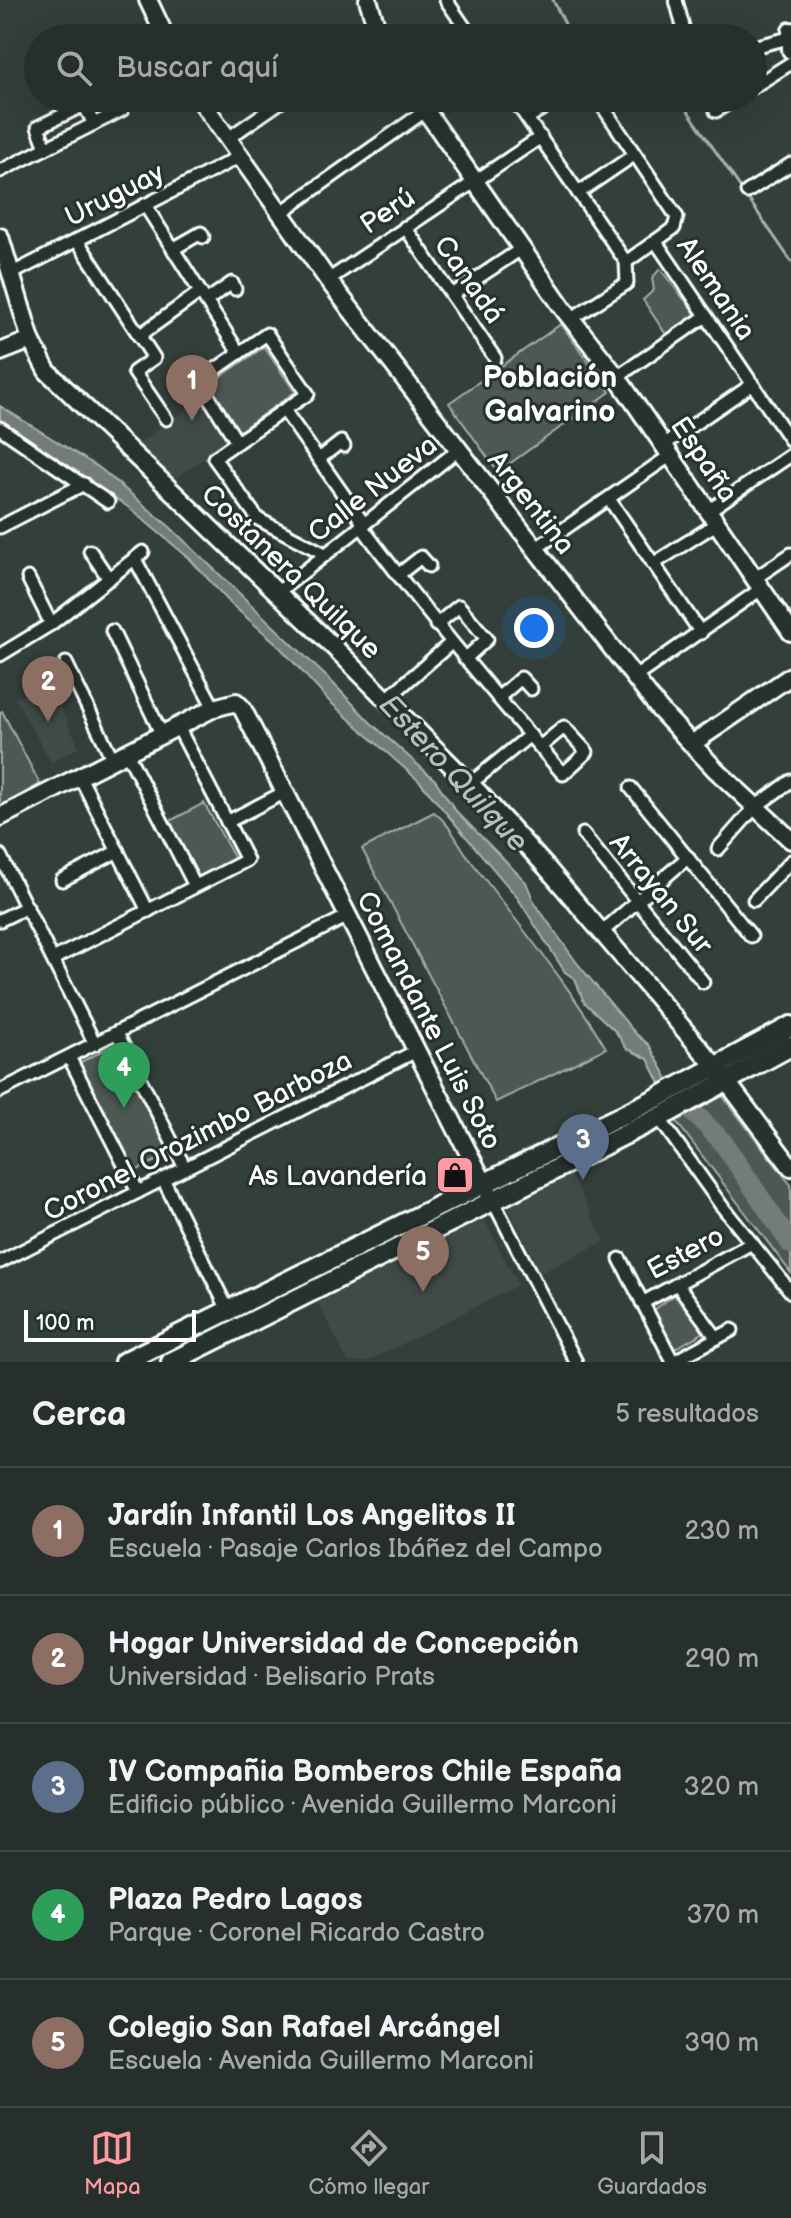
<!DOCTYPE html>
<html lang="es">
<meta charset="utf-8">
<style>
body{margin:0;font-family:"Balsamiq Sans",sans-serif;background:#323b38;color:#f1f3f6}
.scale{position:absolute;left:24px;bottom:20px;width:172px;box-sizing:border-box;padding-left:8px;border:4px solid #fff;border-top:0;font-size:22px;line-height:28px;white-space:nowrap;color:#fff;-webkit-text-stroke:6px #26332d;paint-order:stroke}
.you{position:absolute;left:534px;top:628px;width:28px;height:28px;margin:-20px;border:6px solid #fff;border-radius:50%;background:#1a73e8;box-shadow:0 0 0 12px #1a73e833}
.badge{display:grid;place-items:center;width:52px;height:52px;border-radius:50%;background:#ff9aa2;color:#fff;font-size:26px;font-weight:700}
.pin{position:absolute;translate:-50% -66px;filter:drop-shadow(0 2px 4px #0008)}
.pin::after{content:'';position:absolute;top:42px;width:28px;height:24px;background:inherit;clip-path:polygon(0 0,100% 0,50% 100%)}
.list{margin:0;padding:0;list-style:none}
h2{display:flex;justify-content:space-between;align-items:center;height:104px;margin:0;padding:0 32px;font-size:34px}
h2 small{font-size:26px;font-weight:400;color:#a4a9a9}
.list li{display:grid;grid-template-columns:52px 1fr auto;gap:24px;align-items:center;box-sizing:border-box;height:128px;padding:0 32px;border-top:2px solid #424a48}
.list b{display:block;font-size:30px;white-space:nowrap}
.list p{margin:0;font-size:26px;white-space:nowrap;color:#a4a9a9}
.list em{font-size:26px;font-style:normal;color:#a4a9a9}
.icon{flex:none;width:44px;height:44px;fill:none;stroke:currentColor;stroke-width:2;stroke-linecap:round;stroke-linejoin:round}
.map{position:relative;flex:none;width:791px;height:1362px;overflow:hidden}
.search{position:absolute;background:#262f2c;box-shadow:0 8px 32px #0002;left:24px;right:24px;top:24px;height:88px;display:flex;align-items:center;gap:20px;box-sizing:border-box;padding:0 28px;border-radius:44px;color:#a4a9a9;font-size:30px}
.sheet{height:744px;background:#262f2c}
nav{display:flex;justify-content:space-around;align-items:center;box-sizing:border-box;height:112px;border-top:2px solid #424a48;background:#262f2c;font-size:22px;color:#a4a9a9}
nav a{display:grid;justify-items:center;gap:4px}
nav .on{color:#ff9aa2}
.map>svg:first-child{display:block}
.built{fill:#404c47}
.green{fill:#4d5853;stroke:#a6aca9;stroke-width:2}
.water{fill:#737b78;stroke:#abb0ae;stroke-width:2}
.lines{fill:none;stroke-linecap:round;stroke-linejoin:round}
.stream{stroke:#abb0ae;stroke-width:3}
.river{stroke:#737b78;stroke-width:20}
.street-casing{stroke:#fff;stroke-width:17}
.secondary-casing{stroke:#fff;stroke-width:22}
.primary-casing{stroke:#fff;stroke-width:24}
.street{stroke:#26332d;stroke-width:11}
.secondary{stroke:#26332d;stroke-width:16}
.primary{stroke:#26332d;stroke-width:18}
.labels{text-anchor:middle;stroke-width:6;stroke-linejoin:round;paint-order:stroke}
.street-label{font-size:28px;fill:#fff;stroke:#26332d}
.poi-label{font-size:28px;fill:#fff;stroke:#26332d;text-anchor:end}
.neighbourhood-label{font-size:30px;font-weight:bold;fill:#fff;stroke:#26332d}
.water-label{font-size:30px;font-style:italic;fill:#b9bdbc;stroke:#26332d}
</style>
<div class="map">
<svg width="791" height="1362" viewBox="0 0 791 1362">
<rect width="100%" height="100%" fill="#333f3a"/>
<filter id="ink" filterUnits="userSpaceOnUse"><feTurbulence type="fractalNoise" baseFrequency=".0125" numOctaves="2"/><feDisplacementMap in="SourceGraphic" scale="16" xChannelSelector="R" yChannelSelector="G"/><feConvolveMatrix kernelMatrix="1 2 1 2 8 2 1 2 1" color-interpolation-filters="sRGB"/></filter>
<g filter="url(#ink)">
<!-- built -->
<g class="built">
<path d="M200,400l29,42 -54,36 -39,-33z"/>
<path d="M50,685l29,62 -28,15 -36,-64z"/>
<path d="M571,1175l34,66 -64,32 -33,-66z"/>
<path d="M484,1219l34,66 -151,77h-19l-30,-59z"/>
</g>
<!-- green -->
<g class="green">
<path d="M660,269l38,48 -29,22 -26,-39 11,-10 -2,-12z"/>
<path d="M561,324l49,68 -112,80 -49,-69z"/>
<path d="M264,347l31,45 -57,40 -31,-46z"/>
<path d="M2,711l38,73 -40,23v-95z"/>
<path d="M204,803l31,56 -36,18 -29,-56z"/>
<path d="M434,812c17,13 24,32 37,49 46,62 96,120 135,187l-110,54 -134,-253z"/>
<path d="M116,1044l55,109 -39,20 -55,-109z"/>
<path d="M721,1094l70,91v88l-115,-152z"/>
<path d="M674,1295l32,36 -32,18 -20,-39z"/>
</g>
<!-- water -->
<path class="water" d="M0,406l101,63 69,58 162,155 38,40 65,58 21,31 70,71 8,20 43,61 58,70 14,12 19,34 8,5 -16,7v-8l-12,-24 -22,-11 -10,-16 -32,-30 -9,-23 -10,-7 -48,-75 -97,-115 -91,-81 -53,-58 -45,-39 -42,-46 -61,-51 -128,-86z"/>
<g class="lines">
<!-- stream -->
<g class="stream">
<path d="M553,0l19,38"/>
<path d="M679,98l112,163"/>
</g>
<!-- river -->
<path class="river" d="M674,1093l48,48 69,103"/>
<defs>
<g id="street">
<path d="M446,0l26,38"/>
<path d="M676,0l10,38"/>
<path d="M753,47l36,-9"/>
<path d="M753,87l38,-24"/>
<path d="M513,98l113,164 1,21 -56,36"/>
<path d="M597,98l80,119 -3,11 -48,34"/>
<path d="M716,111l20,-13"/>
<path d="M527,118l34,-20"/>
<path d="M227,139l59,-41"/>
<path d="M46,148l-8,-21 46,-22 10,19"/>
<path d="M0,171l122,-61"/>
<path d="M747,192l44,-28"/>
<path d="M578,193l56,-38"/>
<path d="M145,205l94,148 28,-19 41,60 -24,16 80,114"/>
<path d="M279,214l146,-103"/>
<path d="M405,227l90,131"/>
<path d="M77,240l77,118 -20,14 32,47"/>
<path d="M656,242l135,199"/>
<path d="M173,249l28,-16 2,4"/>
<path d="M11,274l228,-117"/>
<path d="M328,280l213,-143"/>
<path d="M452,295l69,-46"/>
<path d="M206,301l26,-18 3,6"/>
<path d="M139,336l61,-44"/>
<path d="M617,377l89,-61"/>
<path d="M284,410l-70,48 44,61 67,35"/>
<path d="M0,428l108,74"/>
<path d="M237,442l-35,-56 1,-8 36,-25"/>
<path d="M665,444l88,-60"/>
<path d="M319,459l22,-17 3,4"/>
<path d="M609,499l92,134"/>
<path d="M708,511l83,-56"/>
<path d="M361,526c64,86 132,167 202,248l24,-22 -23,-25 -24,20"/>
<path d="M0,527l84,-43"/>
<path d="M535,549l136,-94"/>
<path d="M90,551l19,28"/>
<path d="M135,559l79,149"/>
<path d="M653,564l63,-40"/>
<path d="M398,575l23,-18 8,9"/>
<path d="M28,578l23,46"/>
<path d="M754,579l37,-25"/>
<path d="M277,593l181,-143"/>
<path d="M436,625l23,-19 28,33 -22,20"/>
<path d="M112,631l50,104"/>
<path d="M0,655l51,-31 92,-72"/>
<path d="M66,663l47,97"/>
<path d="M635,677l126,-88"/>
<path d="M498,698l23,-20 10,11"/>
<path d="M387,699l64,-56"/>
<path d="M127,753l68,133"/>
<path d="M80,777l68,134"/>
<path d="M470,784l60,-49"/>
<path d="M631,788l120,148"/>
<path d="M227,822l58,-30"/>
<path d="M583,834l120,148"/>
<path d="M718,849l37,-42 36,-26"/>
<path d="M0,855l95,189"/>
<path d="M62,880l56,-29"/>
<path d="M754,900l37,-39"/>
<path d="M0,920l27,-13"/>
<path d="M602,932l86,-75"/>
<path d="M53,959l194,-99 -69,-133"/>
<path d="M117,1033l68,135"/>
<path d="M69,1057l69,135"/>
<path d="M0,1091l348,-175"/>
<path d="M659,1118l62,87 70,87"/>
<path d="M163,1179l67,135"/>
<path d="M493,1201l83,161"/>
<path d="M620,1259l53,103"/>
<path d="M0,1262l416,-211"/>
<path d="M642,1303l110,-60"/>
<path d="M717,1338l15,-8"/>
<path d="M673,1362l44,-24 -40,-54"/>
</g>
<g id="secondary">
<path d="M148,0l18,38"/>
<path d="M368,0l12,38"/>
<path d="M791,31v19"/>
<path d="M199,98l129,182 331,429 57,61 75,70"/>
<path d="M417,98l148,213 52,66 174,255"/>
<path d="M0,237l31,103 16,31 294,283 139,140 67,74 168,198 76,101"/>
<path d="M0,352l31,-12"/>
<path d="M693,743l98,-67"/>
<path d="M0,817l214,-109 22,-6 6,6 248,487"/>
</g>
<g id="primary">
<path d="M124,1362l533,-264 134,-72"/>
<path d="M171,1362l497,-249 123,-67"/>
</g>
</defs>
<!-- street casing -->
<use href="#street" class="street-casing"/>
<!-- secondary casing -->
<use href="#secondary" class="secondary-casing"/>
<!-- primary casing -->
<use href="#primary" class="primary-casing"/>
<!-- street -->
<use href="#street" class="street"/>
<!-- secondary -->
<use href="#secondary" class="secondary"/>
<!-- primary -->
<use href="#primary" class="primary"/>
</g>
</g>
<!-- icons -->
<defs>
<symbol id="shop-square" viewBox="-11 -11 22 22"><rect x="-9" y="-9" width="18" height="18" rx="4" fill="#ff9aa2" stroke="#26332d"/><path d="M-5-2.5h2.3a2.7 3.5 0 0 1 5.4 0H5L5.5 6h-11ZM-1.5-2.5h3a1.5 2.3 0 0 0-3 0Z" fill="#111"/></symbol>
</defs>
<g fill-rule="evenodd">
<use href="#shop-square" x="433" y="1153" width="44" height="44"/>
</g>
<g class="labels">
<!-- street labels -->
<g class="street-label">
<text transform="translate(114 194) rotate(-27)" y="10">Uruguay</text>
<text transform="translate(387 210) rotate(-34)" y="10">Perú</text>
<text transform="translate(470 279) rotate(55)" y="10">Canadá</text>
<text transform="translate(717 288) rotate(56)" y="10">Alemania</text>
<text transform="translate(705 459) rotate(56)" y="10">España</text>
<text transform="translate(372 488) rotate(-38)" y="10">Calle Nueva</text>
<text transform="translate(532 502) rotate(52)" y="10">Argentina</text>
<text transform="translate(292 571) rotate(44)" y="10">Costanera Quilque</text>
<text transform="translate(662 893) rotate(51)" y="10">Arrayan Sur</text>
<text transform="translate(430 1020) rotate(63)" y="10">Comandante Luis Soto</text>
<text transform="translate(197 1135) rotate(-27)" y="10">Coronel Orozimbo Barboza</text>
<text transform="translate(685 1252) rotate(-28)" y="10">Estero</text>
</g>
<!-- poi labels -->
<g class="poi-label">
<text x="427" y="1185">As Lavandería</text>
</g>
<!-- neighbourhood labels -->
<g class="neighbourhood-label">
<text x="550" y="387">Población<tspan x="550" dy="34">Galvarino</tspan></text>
</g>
<!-- water labels -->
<g class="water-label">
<text transform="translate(454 773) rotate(47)" y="10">Estero Quilque</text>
</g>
</g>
</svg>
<div class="scale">100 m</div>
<div class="you"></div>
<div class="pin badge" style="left:192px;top:421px;background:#8d6e63">1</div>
<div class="pin badge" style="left:48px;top:722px;background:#8d6e63">2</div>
<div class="pin badge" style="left:583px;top:1180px;background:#5c6f8a">3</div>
<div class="pin badge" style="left:124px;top:1108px;background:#2e9e5b">4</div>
<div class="pin badge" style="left:423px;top:1292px;background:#8d6e63">5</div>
<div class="search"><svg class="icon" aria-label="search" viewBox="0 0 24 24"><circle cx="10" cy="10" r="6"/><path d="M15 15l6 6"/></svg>Buscar aquí</div>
</div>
<section class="sheet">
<h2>Cerca<small>5 resultados</small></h2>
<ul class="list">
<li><span class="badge" style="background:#8d6e63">1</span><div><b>Jardín Infantil Los Angelitos II</b><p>Escuela · Pasaje Carlos Ibáñez del Campo</p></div><em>230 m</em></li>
<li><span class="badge" style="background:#8d6e63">2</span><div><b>Hogar Universidad de Concepción</b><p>Universidad · Belisario Prats</p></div><em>290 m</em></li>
<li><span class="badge" style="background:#5c6f8a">3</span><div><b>IV Compañia Bomberos Chile España</b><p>Edificio público · Avenida Guillermo Marconi</p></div><em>320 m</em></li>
<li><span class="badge" style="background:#2e9e5b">4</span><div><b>Plaza Pedro Lagos</b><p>Parque · Coronel Ricardo Castro</p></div><em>370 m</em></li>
<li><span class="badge" style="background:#8d6e63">5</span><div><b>Colegio San Rafael Arcángel</b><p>Escuela · Avenida Guillermo Marconi</p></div><em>390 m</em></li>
</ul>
</section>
<nav>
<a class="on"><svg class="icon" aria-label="map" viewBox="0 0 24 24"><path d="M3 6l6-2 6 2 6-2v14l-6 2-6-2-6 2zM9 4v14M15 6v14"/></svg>Mapa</a>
<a><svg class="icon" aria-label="directions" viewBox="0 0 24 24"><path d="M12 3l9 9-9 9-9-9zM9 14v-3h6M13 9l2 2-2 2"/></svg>Cómo llegar</a>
<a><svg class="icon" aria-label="saved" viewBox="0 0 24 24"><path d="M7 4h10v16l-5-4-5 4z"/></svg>Guardados</a>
</nav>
